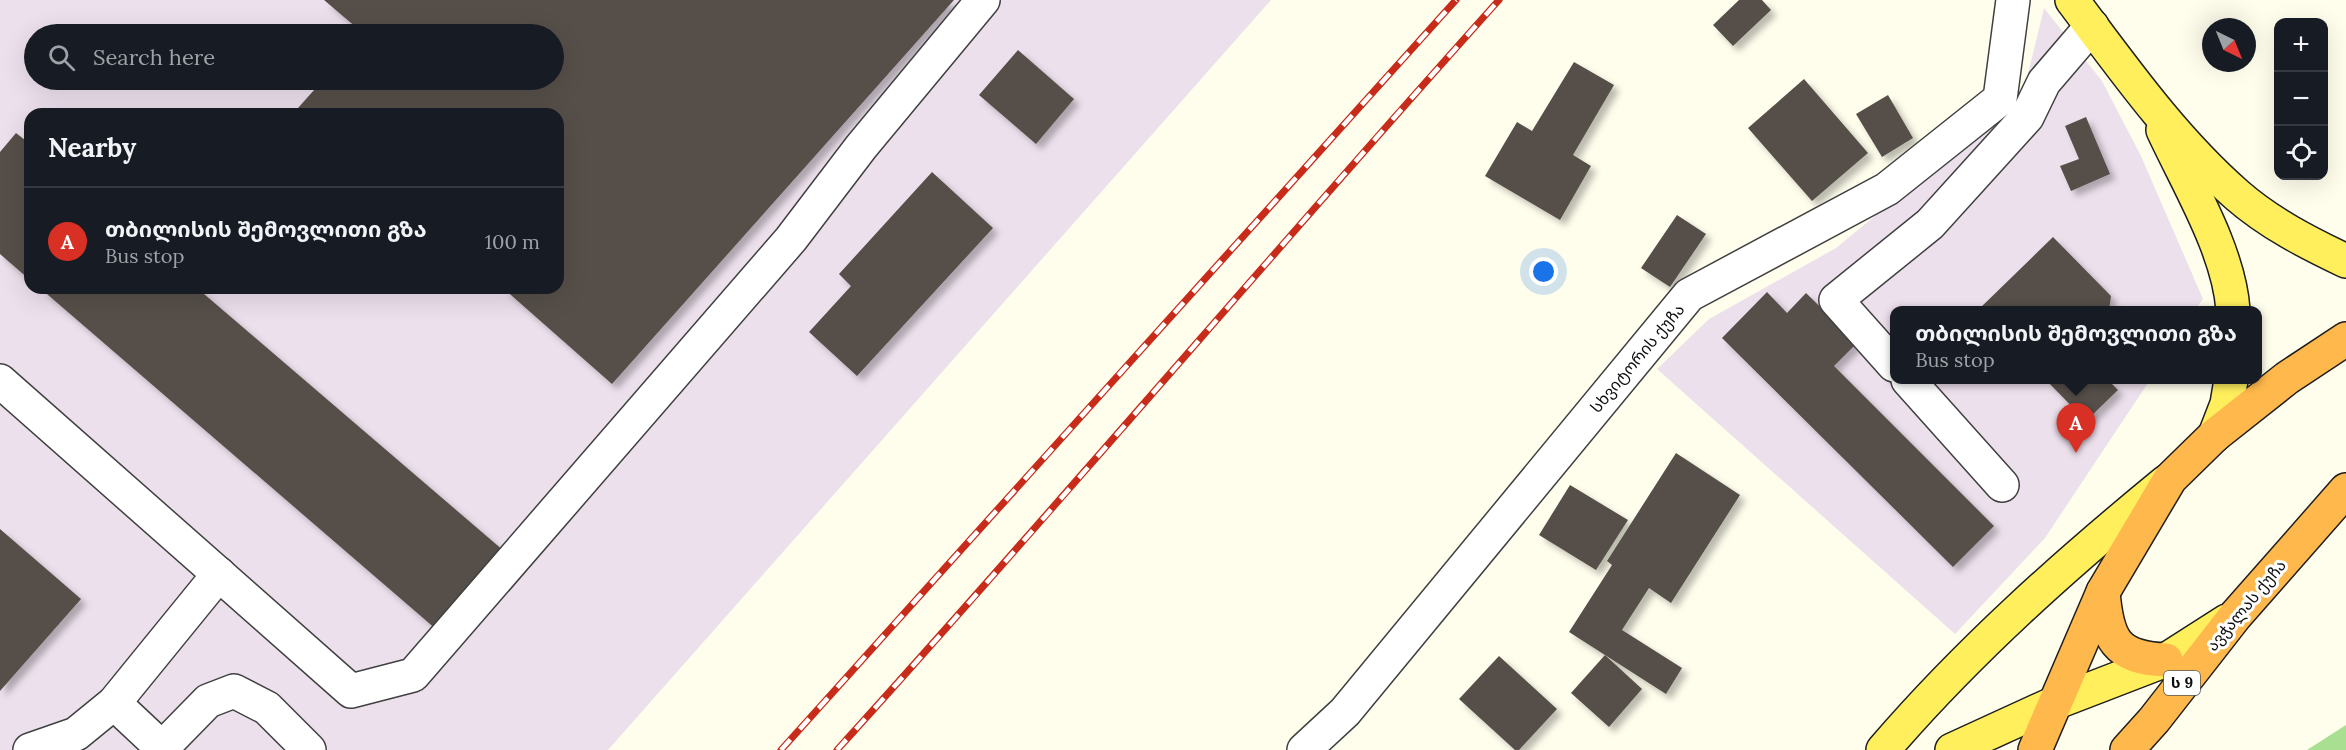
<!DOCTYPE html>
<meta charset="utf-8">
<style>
body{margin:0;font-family:Lora,"Noto Sans Georgian",serif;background:#242831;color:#f1f3f6}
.controls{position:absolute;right:18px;top:18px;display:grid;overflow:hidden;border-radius:12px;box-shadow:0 6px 24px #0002}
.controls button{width:54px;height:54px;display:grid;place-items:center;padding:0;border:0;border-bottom:2px solid #363941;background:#171b24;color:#f1f3f6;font:30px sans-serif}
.compass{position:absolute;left:2202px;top:18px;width:54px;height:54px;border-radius:50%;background:#171b24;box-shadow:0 6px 24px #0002;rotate:137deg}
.you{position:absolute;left:1544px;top:272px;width:21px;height:21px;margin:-15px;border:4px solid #fff;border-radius:50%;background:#1a73e8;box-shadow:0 0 0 9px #1a73e833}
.badge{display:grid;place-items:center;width:39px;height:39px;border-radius:50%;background:#d93025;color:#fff;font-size:20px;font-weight:700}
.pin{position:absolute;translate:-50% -50px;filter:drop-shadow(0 2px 3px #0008)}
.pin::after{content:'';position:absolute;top:32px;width:21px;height:18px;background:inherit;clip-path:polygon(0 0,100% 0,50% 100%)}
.popup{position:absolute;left:1890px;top:306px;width:372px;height:78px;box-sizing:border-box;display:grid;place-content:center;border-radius:12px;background:#171b24;filter:drop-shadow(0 2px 4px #0005);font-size:20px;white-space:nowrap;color:#9ea1a6}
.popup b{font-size:22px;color:#f1f3f6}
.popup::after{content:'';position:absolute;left:50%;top:100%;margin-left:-12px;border:12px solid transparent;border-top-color:#171b24}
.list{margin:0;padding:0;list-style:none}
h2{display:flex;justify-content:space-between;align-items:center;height:78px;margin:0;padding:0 24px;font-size:26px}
h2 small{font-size:20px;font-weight:400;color:#9ea1a6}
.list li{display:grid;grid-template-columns:39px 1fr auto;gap:18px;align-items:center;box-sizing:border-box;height:108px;padding:0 24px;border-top:2px solid #363941}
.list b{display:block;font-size:22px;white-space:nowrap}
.list p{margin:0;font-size:20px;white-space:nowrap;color:#9ea1a6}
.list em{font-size:20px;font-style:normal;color:#9ea1a6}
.icon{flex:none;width:33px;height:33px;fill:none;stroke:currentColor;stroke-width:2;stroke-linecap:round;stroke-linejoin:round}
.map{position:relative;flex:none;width:2346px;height:750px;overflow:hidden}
.search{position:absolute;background:#171b24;box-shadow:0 6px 24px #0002;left:24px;top:24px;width:540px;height:66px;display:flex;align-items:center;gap:15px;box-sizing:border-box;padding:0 21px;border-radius:33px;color:#9ea1a6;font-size:22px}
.panel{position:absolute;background:#171b24;box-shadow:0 6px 24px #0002;left:24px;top:108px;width:540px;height:186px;border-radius:18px}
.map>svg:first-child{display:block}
.industrial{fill:#ece0ec;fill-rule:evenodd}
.forest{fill:#a9df91}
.building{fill:#565048;filter:url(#shadow)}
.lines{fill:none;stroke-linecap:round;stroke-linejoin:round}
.minor-casing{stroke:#404040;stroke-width:36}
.major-casing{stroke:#1e1e1e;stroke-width:36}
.highway-casing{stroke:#1e1e1e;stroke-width:36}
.minor{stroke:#fff;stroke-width:33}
.major{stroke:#ffef5d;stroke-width:33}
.highway{stroke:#ffb84b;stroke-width:33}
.rail-casing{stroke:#c82b1a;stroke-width:7}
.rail{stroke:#fff;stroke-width:4.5;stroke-dasharray:14;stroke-linecap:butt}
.labels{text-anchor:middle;stroke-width:6;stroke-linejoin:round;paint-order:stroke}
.shield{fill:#fff;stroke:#565656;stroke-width:1.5}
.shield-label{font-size:15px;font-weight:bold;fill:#0d0d0d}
.street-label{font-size:16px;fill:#0d0d0d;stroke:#fff}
</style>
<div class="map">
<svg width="2346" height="750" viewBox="0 0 2346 750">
<defs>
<filter id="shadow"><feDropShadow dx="5.5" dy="5.5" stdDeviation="3" flood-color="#0004"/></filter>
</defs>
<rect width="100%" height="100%" fill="#fffeed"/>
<!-- industrial -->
<g class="industrial">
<path d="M0,0h1271l-663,750h-608zM34,34h520v46h-520zM30,114h528v174h-528z"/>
<path d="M2044,8l58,73 39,75 62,143 -8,11h-301v70h256l-105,158 -90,96 -298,-265 52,-50 127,-71 187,-154z"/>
</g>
<!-- forest -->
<path class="forest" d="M2346,725v25h-39z"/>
<!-- building -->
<g class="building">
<path d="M324,0h630l-342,384 -109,-96h55v-174h-253l-7,-6 25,-28h231v-46h-190z"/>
<path d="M1739,0h23l9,10 -38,36 -20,-21z"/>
<path d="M1018,50l56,49 -38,45 -57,-49z"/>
<path d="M1574,62l40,23 -41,70 18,11 -31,54 -75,-44 32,-54 15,9z"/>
<path d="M1804,79l64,74 -56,48 -64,-73z"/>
<path d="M1888,95l25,43 -31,19 -26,-43z"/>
<path d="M2086,117l24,57 -39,17 -11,-25 19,-7 -14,-33z"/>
<path d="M16,133l14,11v136l-30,-26v-102z"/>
<path d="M932,172l61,56 -136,148 -48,-44 42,-46 -12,-12z"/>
<path d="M1677,215l29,19 -36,53 -29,-19z"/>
<path d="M2053,237l58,59 -2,14h-131z"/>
<path d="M40,288h157l307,263 -67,79z"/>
<path d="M1767,292l20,21 19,-20 51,50 -23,23 160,160 -41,41 -231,-229z"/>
<path d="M2046,380h62l10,10 -32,31z"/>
<path d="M1676,453l64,42 -69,108 -22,-15 -27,42 60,38 -16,26 -97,-62 43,-67 -5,-4z"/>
<path d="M1570,485l58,35 -32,50 -57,-35z"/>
<path d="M0,529l81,70 -81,92z"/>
<path d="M1605,655l37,34 -33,38 -38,-34z"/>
<path d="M1499,656l58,53 -38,41h-4l-56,-51z"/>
</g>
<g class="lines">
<defs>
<g id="minor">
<path d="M1894,365l-58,-65 94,-76 97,-107 17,-35 48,-56"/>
<path d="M1908,380l94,105"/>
<path d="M0,381l351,310 62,-16 378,-436 70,-92 122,-147"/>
<path d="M114,703l48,45"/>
<path d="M30,750l46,-16 38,-31 105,-129"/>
<path d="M160,750l48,-49 26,-10 33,17 42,42"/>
<path d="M1304,750l41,-38 344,-417 198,-106 113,-90 13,-99"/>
</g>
<g id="major">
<path d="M2072,0c51,68 101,139 165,195 32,28 71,48 109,66"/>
<path d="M2163,130c25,54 66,121 70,180"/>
<path d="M2215,435l12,-31 4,-24"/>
<path d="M1883,750c85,-99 183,-186 283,-268"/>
<path d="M1952,750l105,-48 109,-42 61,-39"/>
</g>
<g id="highway">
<path d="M2103,592c4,47 12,66 63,68"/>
<path d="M2035,750l68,-158 67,-113 45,-44 72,-57 59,-39"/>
<path d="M2127,750l27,-30 82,-105 110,-125"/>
</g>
</defs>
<!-- minor casing -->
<use href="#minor" class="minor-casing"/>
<!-- major casing -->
<use href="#major" class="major-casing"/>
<!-- highway casing -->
<use href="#highway" class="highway-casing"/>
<!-- minor -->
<use href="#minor" class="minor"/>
<!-- major -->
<use href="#major" class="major"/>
<!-- highway -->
<use href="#highway" class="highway"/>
<defs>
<g id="rail">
<path d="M781,750l675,-750"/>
<path d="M837,750c224,-247 439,-502 662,-750"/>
</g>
</defs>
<!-- rail casing -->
<use href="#rail" class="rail-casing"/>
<!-- rail -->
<use href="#rail" class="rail"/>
</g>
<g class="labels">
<!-- shield labels -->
<rect class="shield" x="2164" y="671" width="36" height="24" rx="4.5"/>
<g class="shield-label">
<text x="2182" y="688">ს 9</text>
</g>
<!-- street labels -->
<g class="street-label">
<text transform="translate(1637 358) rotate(-50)" y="6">სხვიტორის ქუჩა</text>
<text transform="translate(2246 605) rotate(-50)" y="6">ავჭალას ქუჩა</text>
</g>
</g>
</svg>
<div class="controls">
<button>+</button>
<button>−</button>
<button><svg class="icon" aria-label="locate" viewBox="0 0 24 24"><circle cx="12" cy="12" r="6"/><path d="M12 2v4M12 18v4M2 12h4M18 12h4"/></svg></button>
</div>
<svg class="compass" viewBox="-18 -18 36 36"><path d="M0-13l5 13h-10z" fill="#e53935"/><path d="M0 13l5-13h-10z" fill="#9ea1a6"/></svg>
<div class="you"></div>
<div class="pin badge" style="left:2076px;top:453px">A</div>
<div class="popup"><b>თბილისის შემოვლითი გზა</b>Bus stop</div>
<div class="search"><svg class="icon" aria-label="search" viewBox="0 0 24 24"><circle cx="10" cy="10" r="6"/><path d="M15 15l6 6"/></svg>Search here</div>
<section class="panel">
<h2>Nearby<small></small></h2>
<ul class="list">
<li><span class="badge">A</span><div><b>თბილისის შემოვლითი გზა</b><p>Bus stop</p></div><em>100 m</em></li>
</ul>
</section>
</div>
